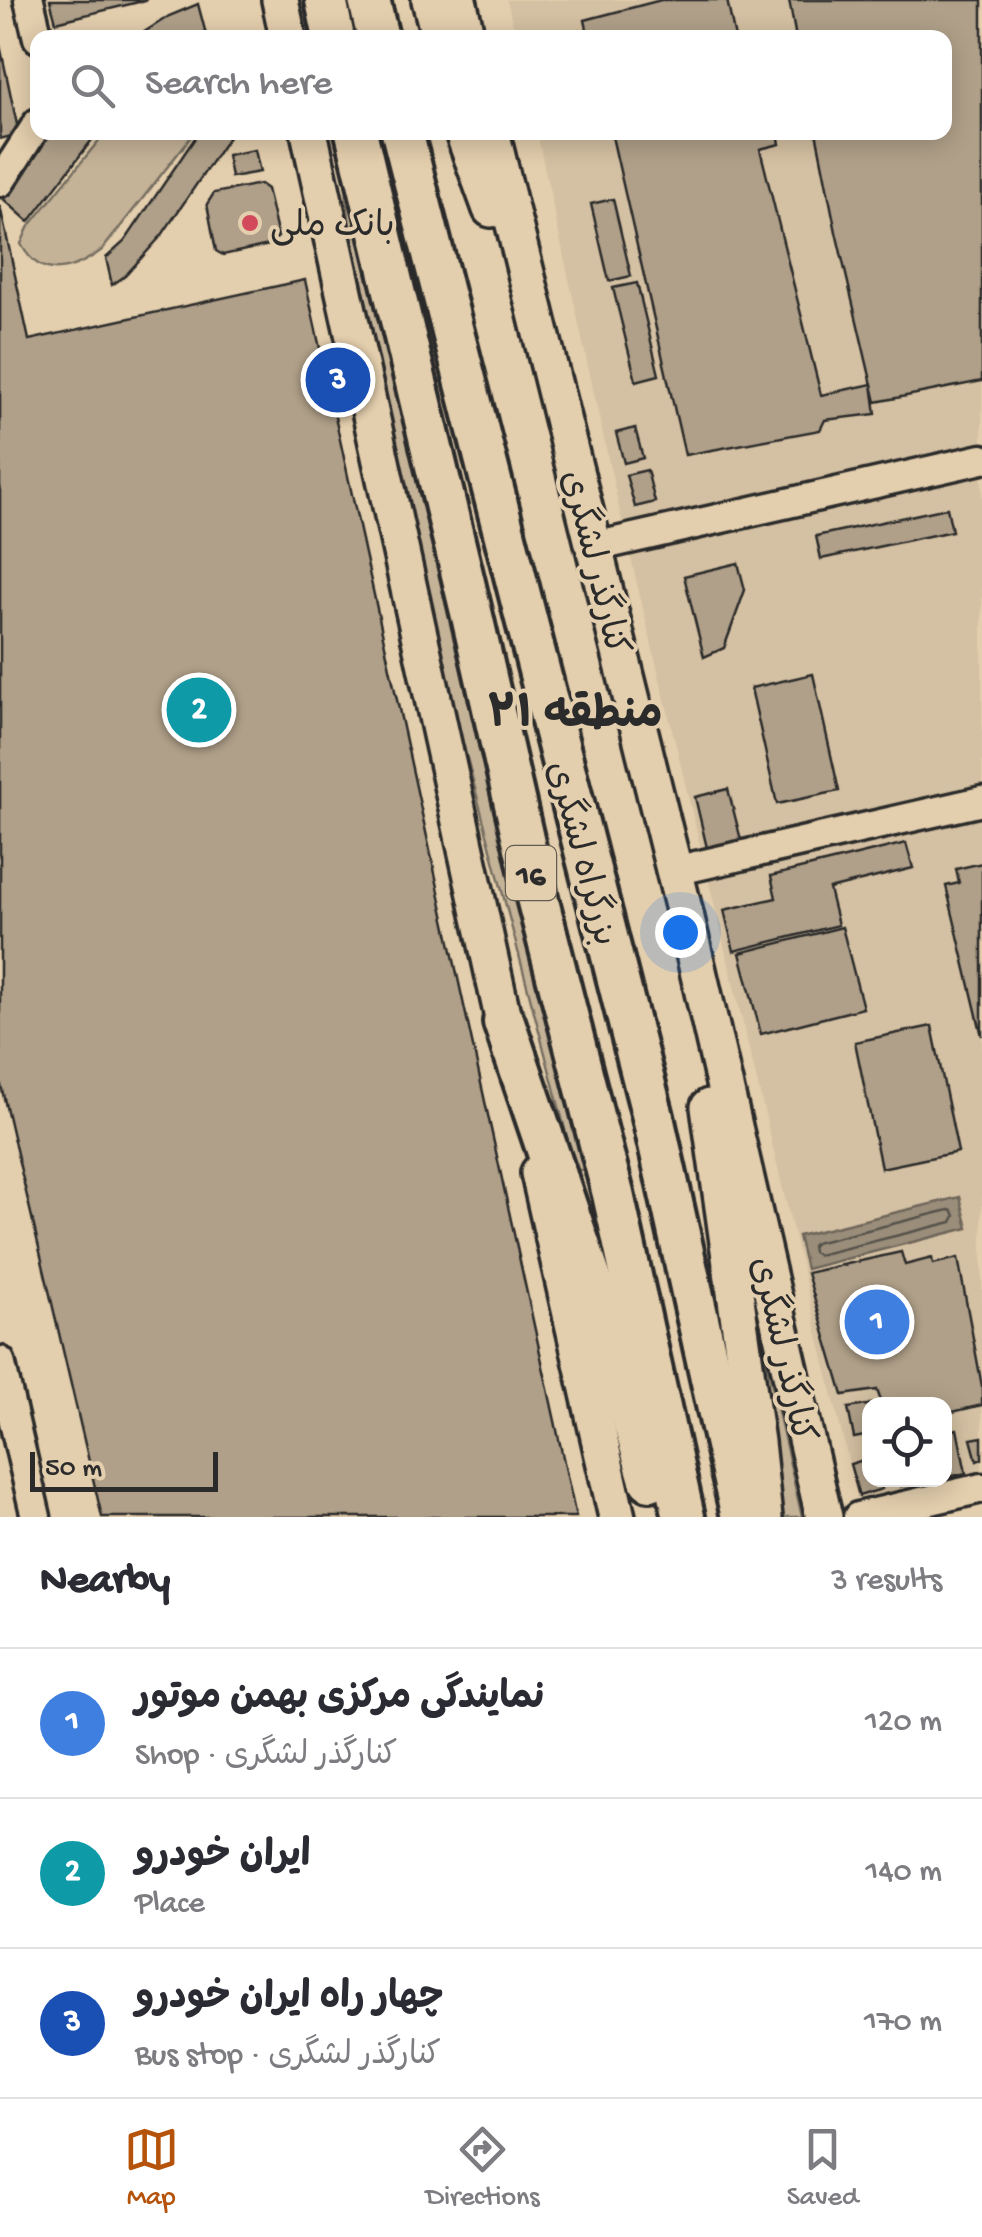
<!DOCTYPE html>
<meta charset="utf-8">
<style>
body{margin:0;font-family:"Gochi Hand","Playpen Sans Arabic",sans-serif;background:#f7f7f7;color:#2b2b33}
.controls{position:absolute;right:30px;bottom:30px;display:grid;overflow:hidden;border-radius:20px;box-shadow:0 5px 25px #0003}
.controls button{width:90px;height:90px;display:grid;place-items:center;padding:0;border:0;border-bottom:2px solid #e1e1e2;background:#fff;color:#2b2b33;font:50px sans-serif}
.scale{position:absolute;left:30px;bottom:25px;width:188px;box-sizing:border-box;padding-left:10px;border:5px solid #2b2b2b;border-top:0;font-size:28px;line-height:35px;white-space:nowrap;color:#2b2b2b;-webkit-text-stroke:8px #e3cead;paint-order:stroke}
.you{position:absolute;left:680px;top:932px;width:35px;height:35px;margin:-25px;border:8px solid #fff;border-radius:50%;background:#1a73e8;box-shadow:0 0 0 15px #1a73e833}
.badge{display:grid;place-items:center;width:65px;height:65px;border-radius:50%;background:#b45309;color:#fff;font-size:32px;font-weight:700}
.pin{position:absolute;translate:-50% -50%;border:5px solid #fff;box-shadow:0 2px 10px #0006}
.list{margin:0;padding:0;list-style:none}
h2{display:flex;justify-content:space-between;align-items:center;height:130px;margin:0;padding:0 40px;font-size:42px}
h2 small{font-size:32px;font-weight:400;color:#7c7c81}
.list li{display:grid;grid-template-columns:65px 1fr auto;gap:30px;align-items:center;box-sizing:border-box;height:150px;padding:0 40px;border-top:2px solid #e1e1e2}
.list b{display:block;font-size:38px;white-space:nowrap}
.list p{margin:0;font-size:32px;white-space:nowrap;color:#7c7c81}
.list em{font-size:32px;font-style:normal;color:#7c7c81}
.icon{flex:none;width:55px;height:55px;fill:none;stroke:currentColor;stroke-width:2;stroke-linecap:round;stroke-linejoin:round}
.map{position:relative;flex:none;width:982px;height:1517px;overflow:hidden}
.search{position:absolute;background:#fff;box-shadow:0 5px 25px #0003;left:30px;right:30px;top:30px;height:110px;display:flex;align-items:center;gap:25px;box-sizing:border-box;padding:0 35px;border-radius:20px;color:#7c7c81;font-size:38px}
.sheet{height:580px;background:#fff}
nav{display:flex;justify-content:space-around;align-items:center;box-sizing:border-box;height:140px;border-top:2px solid #e1e1e2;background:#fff;font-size:28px;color:#7c7c81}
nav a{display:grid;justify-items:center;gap:5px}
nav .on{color:#b45309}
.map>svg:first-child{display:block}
.built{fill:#d4c0a2;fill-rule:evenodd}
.green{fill:#c5b398;stroke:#786f62;stroke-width:2.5}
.water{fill:#9a8d7a;stroke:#6e665a;stroke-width:2.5}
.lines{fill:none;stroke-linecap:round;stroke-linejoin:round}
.shore{stroke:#57524b;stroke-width:2.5}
.building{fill:#b0a089;stroke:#2b2b2b;stroke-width:2.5}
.minor-casing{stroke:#2b2b2b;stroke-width:35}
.major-casing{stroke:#2b2b2b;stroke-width:42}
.highway-casing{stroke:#2b2b2b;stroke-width:48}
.minor{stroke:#e3cead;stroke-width:28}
.major{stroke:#e3cead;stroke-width:35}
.highway{stroke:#e3cead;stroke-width:40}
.poi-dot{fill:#d1495b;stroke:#e3cead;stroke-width:4}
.labels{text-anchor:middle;stroke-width:8;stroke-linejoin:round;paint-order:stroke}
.shield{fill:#e3cead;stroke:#625c52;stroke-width:2.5}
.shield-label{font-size:32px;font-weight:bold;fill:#2b2b2b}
.poi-label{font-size:35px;fill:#2b2b2b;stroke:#e3cead;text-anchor:start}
.street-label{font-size:35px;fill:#2b2b2b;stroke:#e3cead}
.district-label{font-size:45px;font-weight:bold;fill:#2b2b2b;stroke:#e3cead}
</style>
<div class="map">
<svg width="982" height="1517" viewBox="0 0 982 1517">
<rect width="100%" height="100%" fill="#e3cead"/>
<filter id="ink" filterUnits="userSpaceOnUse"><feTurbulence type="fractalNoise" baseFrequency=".01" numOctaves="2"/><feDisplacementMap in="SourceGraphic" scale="20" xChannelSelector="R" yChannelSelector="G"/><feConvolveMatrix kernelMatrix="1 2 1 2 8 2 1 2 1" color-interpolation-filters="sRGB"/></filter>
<g filter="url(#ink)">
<!-- built -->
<path class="built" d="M507,0h475v1506l-48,11h-72l-240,-996 -85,-388 407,-1v-94l-428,-1zM870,1404h74v76h-74z"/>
<!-- green -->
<g class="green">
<path d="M105,133h89l-92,117c-29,21 -61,32 -81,-6l7,-16z"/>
<path d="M344,168l158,679 95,319 -21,5 -123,-466 -98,-427z"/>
<path d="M729,1196l73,321h-24z"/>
</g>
<!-- water -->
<path class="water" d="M960,1197l8,31 -162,41 -8,-33z"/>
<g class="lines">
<!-- shore -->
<path class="shore" d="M949,1210l4,1 2,5 -3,6 -134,33 -5,-3 -1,-6 3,-3z"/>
</g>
<!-- building -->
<g class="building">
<path d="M50,0h97l-91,22z"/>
<path d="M661,0h66l8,38h-146l-4,-18z"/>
<path d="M789,0h193v381l-106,21 -40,-170 -20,-100h128v-94h-148z"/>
<path d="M198,4l9,34h-72l34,-22z"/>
<path d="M0,45l19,89 -19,5z"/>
<path d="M48,132h50l-69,90 -29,-26 31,-44z"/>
<path d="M199,132h33l-70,103 -37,41 -13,9 -6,-27 19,-17z"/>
<path d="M611,132h167l2,12 -20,5 61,246 51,-11 4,30 -51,6 -5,10 -135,25z"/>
<path d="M255,150l5,22 -29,5 -4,-22z"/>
<path d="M260,184l7,5 11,48 -9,8 -46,10 -7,-4 -9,-47 7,-11z"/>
<path d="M613,199l18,77 -22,5 -18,-77z"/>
<path d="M0,206l29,134 276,-60 271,1237h-474l-102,-436z"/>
<path d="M637,283l22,92 -23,6 -23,-93z"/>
<path d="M635,428l8,30 -19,5 -8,-30z"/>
<path d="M647,470l8,32 -20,5 -9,-32z"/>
<path d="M947,508l5,23 -131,28 -5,-23z"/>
<path d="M738,563l7,27 -21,58 -20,9 -20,-81z"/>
<path d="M813,674l26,117 -62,13 -26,-116z"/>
<path d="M728,789l13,51 -34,8 -12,-51z"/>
<path d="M906,843l7,25 -84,21 9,36 -104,26 -10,-41 52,-12 -5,-22z"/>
<path d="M982,863v173l-36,-150 13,-3 -3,-14z"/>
<path d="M842,927l21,81 -102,26 -21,-81z"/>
<path d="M932,1026l26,126 -77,16 -26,-126z"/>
<path d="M901,1252l4,13 27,-7 1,6 25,-6 24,128v19l-38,9v-10h-62l-5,-14 -34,5 -36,-122z"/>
<path d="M870,1404v31l-16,3 -6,-30 25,-4z"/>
<path d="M957,1429l9,44 -22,5v-46z"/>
<path d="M982,1437v22l-5,2 -6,-22z"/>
<path d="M870,1458v22h9l3,9 -23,7 -9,-32z"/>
<path d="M900,1480h35l-34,6z"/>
</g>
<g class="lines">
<defs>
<g id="minor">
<path d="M29,0l9,38"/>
<path d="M0,182l38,-59"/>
<path d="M594,547l388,-88"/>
<path d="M674,871l308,-70"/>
<path d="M0,1361l36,156"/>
<path d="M858,1517l124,-29"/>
</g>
<g id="major">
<path d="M280,0l8,38"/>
<path d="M430,0l10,38"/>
<path d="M458,0l9,38"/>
<path d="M309,132l201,918"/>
<path d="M463,132l28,77"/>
<path d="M491,132l194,782 139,603"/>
<path d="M709,1107l47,335 8,75"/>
<path d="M539,1173l78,344"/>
</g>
<g id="highway">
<path d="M326,0l8,38"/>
<path d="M369,0l9,38"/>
<path d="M356,132l116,484 59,258 82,320 71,323"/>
<path d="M402,132l251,985 89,400"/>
<path d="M504,1022l100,296 46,162"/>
</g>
</defs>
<!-- minor casing -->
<use href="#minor" class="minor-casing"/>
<!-- major casing -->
<use href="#major" class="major-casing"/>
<!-- highway casing -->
<use href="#highway" class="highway-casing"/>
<!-- minor -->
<use href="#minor" class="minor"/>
<!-- major -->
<use href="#major" class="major"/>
<!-- highway -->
<use href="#highway" class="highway"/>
</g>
</g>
<!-- markers -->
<circle class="poi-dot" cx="250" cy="223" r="10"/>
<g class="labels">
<!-- shield labels -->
<rect class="shield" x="506" y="846" width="50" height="54" rx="8"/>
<g class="shield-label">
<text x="531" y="884">16</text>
</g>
<!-- poi labels -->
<g class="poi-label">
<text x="270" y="235">بانک ملی</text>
</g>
<!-- street labels -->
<g class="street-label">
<text transform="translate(597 562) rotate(76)" y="12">کنارگذر لشگری</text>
<text transform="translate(584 853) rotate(75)" y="12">بزرگراه لشگری</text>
<text transform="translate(785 1349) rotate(77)" y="12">کنارگذر لشگری</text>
</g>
<!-- district labels -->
<g class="district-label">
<text x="575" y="726">منطقه ۲۱</text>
</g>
</g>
</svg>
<div class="controls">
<button><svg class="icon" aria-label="locate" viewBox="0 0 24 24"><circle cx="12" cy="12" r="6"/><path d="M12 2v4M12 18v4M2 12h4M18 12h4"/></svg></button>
</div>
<div class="scale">50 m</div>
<div class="you"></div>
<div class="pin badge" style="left:877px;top:1322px;background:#3f7fe0">1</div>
<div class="pin badge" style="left:199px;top:710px;background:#0f9aa8">2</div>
<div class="pin badge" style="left:338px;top:380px;background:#1a4fb4">3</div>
<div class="search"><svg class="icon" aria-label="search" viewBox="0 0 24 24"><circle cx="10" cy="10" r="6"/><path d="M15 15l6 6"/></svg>Search here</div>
</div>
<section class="sheet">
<h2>Nearby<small>3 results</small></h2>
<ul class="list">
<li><span class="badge" style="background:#3f7fe0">1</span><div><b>نمایندگی مرکزی بهمن موتور</b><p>Shop · کنارگذر لشگری</p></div><em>120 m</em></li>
<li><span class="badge" style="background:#0f9aa8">2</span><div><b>ایران خودرو</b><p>Place</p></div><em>140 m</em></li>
<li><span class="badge" style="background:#1a4fb4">3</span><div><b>چهار راه ایران خودرو</b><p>Bus stop · کنارگذر لشگری</p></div><em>170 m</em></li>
</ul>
</section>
<nav>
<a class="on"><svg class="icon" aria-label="map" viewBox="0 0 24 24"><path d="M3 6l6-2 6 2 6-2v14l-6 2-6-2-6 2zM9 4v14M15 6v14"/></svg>Map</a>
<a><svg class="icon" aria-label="directions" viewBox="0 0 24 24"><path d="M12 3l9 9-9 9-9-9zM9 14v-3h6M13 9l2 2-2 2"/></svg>Directions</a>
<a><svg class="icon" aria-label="saved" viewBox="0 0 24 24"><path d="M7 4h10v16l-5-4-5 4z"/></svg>Saved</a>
</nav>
